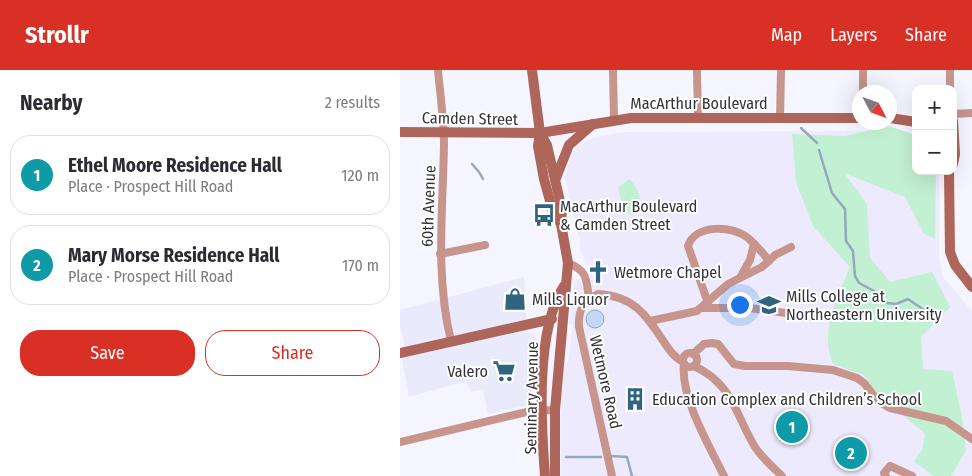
<!DOCTYPE html>
<meta charset="utf-8">
<style>
body{margin:0;font-family:"Fira Sans Condensed",sans-serif;background:#f2f2f3;color:#2b2b33}
.controls{position:absolute;right:15px;top:15px;display:grid;overflow:hidden;border-radius:10px;box-shadow:0 5px 20px #0002}
.controls button{width:45px;height:45px;display:grid;place-items:center;padding:0;border:0;border-bottom:1px solid #e1e1e2;background:#fff;color:#2b2b33;font:25px sans-serif}
.compass{position:absolute;left:452px;top:15px;width:45px;height:45px;border-radius:50%;background:#fff;box-shadow:0 5px 20px #0002;rotate:131deg}
.you{position:absolute;left:339px;top:234px;width:18px;height:18px;margin:-12px;border:4px solid #fff;border-radius:50%;background:#1a73e8;box-shadow:0 0 0 8px #1a73e833}
.badge{display:grid;place-items:center;width:32px;height:32px;border-radius:50%;background:#d93025;color:#fff;font-size:16px;font-weight:700}
.pin{position:absolute;translate:-50% -50%;border:2px solid #fff;box-shadow:0 1px 5px #0006}
.list{margin:0;padding:0;list-style:none}
h2{display:flex;justify-content:space-between;align-items:center;height:65px;margin:0;padding:0 20px;font-size:21px}
h2 small{font-size:16px;font-weight:400;color:#7c7c81}
.list li{display:grid;grid-template-columns:32px 1fr auto;gap:15px;align-items:center;box-sizing:border-box;height:80px;margin:0 10px 10px;padding:0 10px;border:1px solid #e1e1e2;border-radius:20px}
.list b{display:block;font-size:19px;white-space:nowrap}
.list p{margin:0;font-size:16px;white-space:nowrap;color:#7c7c81}
.list em{font-size:16px;font-style:normal;color:#7c7c81}
.actions{display:flex;gap:10px;padding:15px 20px}
.actions a{flex:1;padding:11px 0;border:1px solid #d93025;border-radius:20px;text-align:center;font-size:18px;color:#d93025}
.actions .main{background:#d93025;color:#fff}
.map{position:relative;flex:none;width:572px;height:406px;overflow:hidden}
header{display:flex;align-items:center;gap:30px;box-sizing:border-box;height:70px;padding:0 25px;background:#d93025;color:#fff}
header strong{font-size:24px}
nav{display:flex;gap:28px;margin-inline-start:auto;font-size:18px}
main{display:flex}
aside{flex:1;background:#fff}
.map>svg:first-child{display:block}
.built{fill:#e9eafb}
.education{fill:#eceafc}
.green{fill:#c2f0d3}
.water{fill:#c2d8f6;stroke:#97a7bd}
.lines{fill:none;stroke-linecap:round;stroke-linejoin:round}
.stream{stroke:#97a7bd;stroke-width:2.5}
.street{stroke:#c8958d;stroke-width:8}
.secondary{stroke:#ae655a;stroke-width:10}
.labels{text-anchor:middle;stroke-width:4;stroke-linejoin:round;paint-order:stroke}
.street-label{font-size:16px;fill:#343438;stroke:#fff}
.poi-label{font-size:16px;fill:#343438;stroke:#fff;text-anchor:start}
</style>
<header>
<strong>Strollr</strong>
<nav><a>Map</a><a>Layers</a><a>Share</a></nav>
</header>
<main>
<aside>
<h2>Nearby<small>2 results</small></h2>
<ul class="list">
<li><span class="badge" style="background:#0f9aa8">1</span><div><b>Ethel Moore Residence Hall</b><p>Place · Prospect Hill Road</p></div><em>120 m</em></li>
<li><span class="badge" style="background:#0f9aa8">2</span><div><b>Mary Morse Residence Hall</b><p>Place · Prospect Hill Road</p></div><em>170 m</em></li>
</ul>
<div class="actions"><a class="main">Save</a><a>Share</a></div>
</aside>
<div class="map">
<svg width="572" height="406" viewBox="0 0 572 406">
<rect width="100%" height="100%" fill="#f5f5ff"/>
<!-- built -->
<path class="built" d="M124,207l3,55 8,4 2,5 -4,63 -45,10 -5,-25 -12,3 -5,-11 -57,16 -7,-38 2,-17 -4,-16v-16z"/>
<!-- education -->
<path class="education" d="M480,61l36,40h23v85l4,21 29,34v165h-411v-72l4,-42h3l5,-37 -4,-1 6,-44 3,-2 4,4 9,-3 -12,-34 1,-5 -15,-63 7,-25 14,-11 10,-4 30,-5z"/>
<!-- green -->
<g class="green">
<path d="M489,56l27,9v36h20l-1,68 -11,-5 -19,-37 -61,-24 23,31 3,54 20,24 42,-10 18,35 -29,30 2,32 29,2 10,46 4,33 -15,26h-17l-20,-15 8,-11 3,-16 -50,-43 -11,-16 -31,-11c-14,-35 4,-65 17,-97l-37,-41 -17,-44 -4,-48 53,2z"/>
<path d="M230,109c8,10 13,20 9,33l-8,3 -9,-10 -4,-18z"/>
</g>
<!-- water -->
<circle class="water" cx="195" cy="249" r="9"/>
<g class="lines">
<!-- stream -->
<g class="stream">
<path d="M401,58l16,15"/>
<path d="M419,80l13,43 13,16 1,32 7,10 2,25 4,7 17,9 11,11 9,1 12,-5 26,18"/>
<path d="M72,94l7,8 4,7"/>
<path d="M211,386l16,1 5,19"/>
<path d="M166,387h35"/>
</g>
<!-- street -->
<g class="street">
<path d="M38,0c2,24 6,49 6,73 -1,67 -9,132 7,198"/>
<path d="M213,0l1,49"/>
<path d="M297,0l1,48"/>
<path d="M463,0v22"/>
<path d="M550,0v19"/>
<path d="M553,44l19,-1"/>
<path d="M380,48l1,-48"/>
<path d="M40,184l45,-9"/>
<path d="M168,193c20,8 18,16 21,35"/>
<path d="M341,206l9,-16 4,-16"/>
<path d="M308,233l-20,-57c7,-22 44,-21 60,-8 8,7 15,15 21,23"/>
<path d="M302,238h47l65,9"/>
<path d="M250,251l47,-10 31,-27 34,-17 13,-12 16,-8"/>
<circle cx="290" cy="290" r="7"/>
<path d="M293,284l11,-10 8,-1 6,1 16,20 11,2h43l45,4 24,8 7,5 14,18 12,7 56,13 26,18"/>
<path d="M284,294c-4,33 26,83 40,112"/>
<path d="M294,296c39,18 41,48 61,81 7,11 18,20 27,29"/>
<path d="M0,372l131,-31 24,-1"/>
<path d="M212,406l-33,-149c-1,-17 4,-26 19,-33 36,2 48,21 66,48 6,9 10,15 19,20"/>
<path d="M486,406l-2,-3 6,-7 22,10"/>
</g>
<!-- secondary -->
<g class="secondary">
<path d="M132,0l8,63 -2,13 6,33 9,33 8,12"/>
<path d="M490,48l26,4"/>
<path d="M553,51l2,33 -2,10"/>
<path d="M0,62l140,1 91,-15h229"/>
<path d="M140,63l7,12 15,65 -1,14 7,39 -13,147v66"/>
<path d="M549,101l1,81 5,13 17,22"/>
<path d="M156,108l13,-33 24,-21"/>
<path d="M0,283l152,-34"/>
<path d="M145,406c-4,-53 -10,-145 19,-190"/>
</g>
</g>
<!-- icons -->
<defs>
<symbol id="bus-bare" viewBox="-9 -9 18 18"><path d="M-5-6H5V4H4V6H2V4H-2V6H-4V4H-5ZM-3.5-4V0h7V-4ZM-3.5 1.2v1.5H-2V1.2ZM2 1.2v1.5H3.5V1.2Z" fill="#2f637f" stroke="#fff" stroke-width="2.5" paint-order="stroke"/></symbol>
<symbol id="church-bare" viewBox="-9 -9 18 18"><path d="M-1.2-6h2.4v3.5h3.3v2.4h-3.3V6h-2.4V-.1h-3.3v-2.4h3.3Z" fill="#2f637f" stroke="#fff" stroke-width="2.5" paint-order="stroke"/></symbol>
<symbol id="shop-bare" viewBox="-9 -9 18 18"><path d="M-5-2.5h2.3a2.7 3.5 0 0 1 5.4 0H5L5.5 6h-11ZM-1.5-2.5h3a1.5 2.3 0 0 0-3 0Z" fill="#2f637f" stroke="#fff" stroke-width="2.5" paint-order="stroke"/></symbol>
<symbol id="university-bare" viewBox="-9 -9 18 18"><path d="M0-5L7-2L0 1L-7-2ZM-4 1L0 2.5L4 1V4Q0 6-4 4Z" fill="#2f637f" stroke="#fff" stroke-width="2.5" paint-order="stroke"/></symbol>
<symbol id="supermarket-bare" viewBox="-9 -9 18 18"><path d="M-6-5.5h2.5l.6 2H6L4.5 2H-2.5L-4.4-4H-6ZM-1.5 3.2a1.3 1.3 0 1 0 .1 0ZM3 3.2a1.3 1.3 0 1 0 .1 0Z" fill="#2f637f" stroke="#fff" stroke-width="2.5" paint-order="stroke"/></symbol>
<symbol id="building-bare" viewBox="-9 -9 18 18"><path d="M-4-6H4V6H1V3H-1V6H-4ZM-2.5-4.3h1.7v1.8h-1.7ZM.8-4.3h1.7v1.8H.8ZM-2.5-1h1.7V.8h-1.7ZM.8-1h1.7V.8H.8Z" fill="#2f637f" stroke="#fff" stroke-width="2.5" paint-order="stroke"/></symbol>
</defs>
<g fill-rule="evenodd">
<use href="#bus-bare" x="128" y="129" width="32" height="32"/>
<use href="#church-bare" x="182" y="186" width="32" height="32"/>
<use href="#shop-bare" x="99" y="213" width="32" height="32"/>
<use href="#university-bare" x="353" y="219" width="32" height="32"/>
<use href="#supermarket-bare" x="88" y="285" width="32" height="32"/>
<use href="#building-bare" x="219" y="313" width="32" height="32"/>
</g>
<g class="labels">
<!-- street labels -->
<g class="street-label">
<text x="299" y="39">MacArthur Boulevard</text>
<text transform="translate(70 48) rotate(1)" y="6">Camden Street</text>
<text transform="translate(28 136) rotate(-88)" y="6">60th Avenue</text>
<text transform="translate(206 312) rotate(77)" y="6">Wetmore Road</text>
<text transform="translate(131 328) rotate(-89)" y="6">Seminary Avenue</text>
</g>
<!-- poi labels -->
<g class="poi-label">
<text x="160" y="142">MacArthur Boulevard<tspan x="160" dy="18">&amp; Camden Street</tspan></text>
<text x="214" y="208">Wetmore Chapel</text>
<text x="386" y="232">Mills College at<tspan x="386" dy="18">Northeastern University</tspan></text>
<text x="132" y="235">Mills Liquor</text>
<text x="88" y="307" text-anchor="end">Valero</text>
<text x="252" y="335">Education Complex and Children’s School</text>
</g>
</g>
</svg>
<div class="controls">
<button>+</button>
<button>−</button>
</div>
<svg class="compass" viewBox="-18 -18 36 36"><path d="M0-13l5 13h-10z" fill="#e53935"/><path d="M0 13l5-13h-10z" fill="#7c7c81"/></svg>
<div class="you"></div>
<div class="pin badge" style="left:392px;top:357px;background:#0f9aa8">1</div>
<div class="pin badge" style="left:451px;top:383px;background:#0f9aa8">2</div>
</div>
</main>
